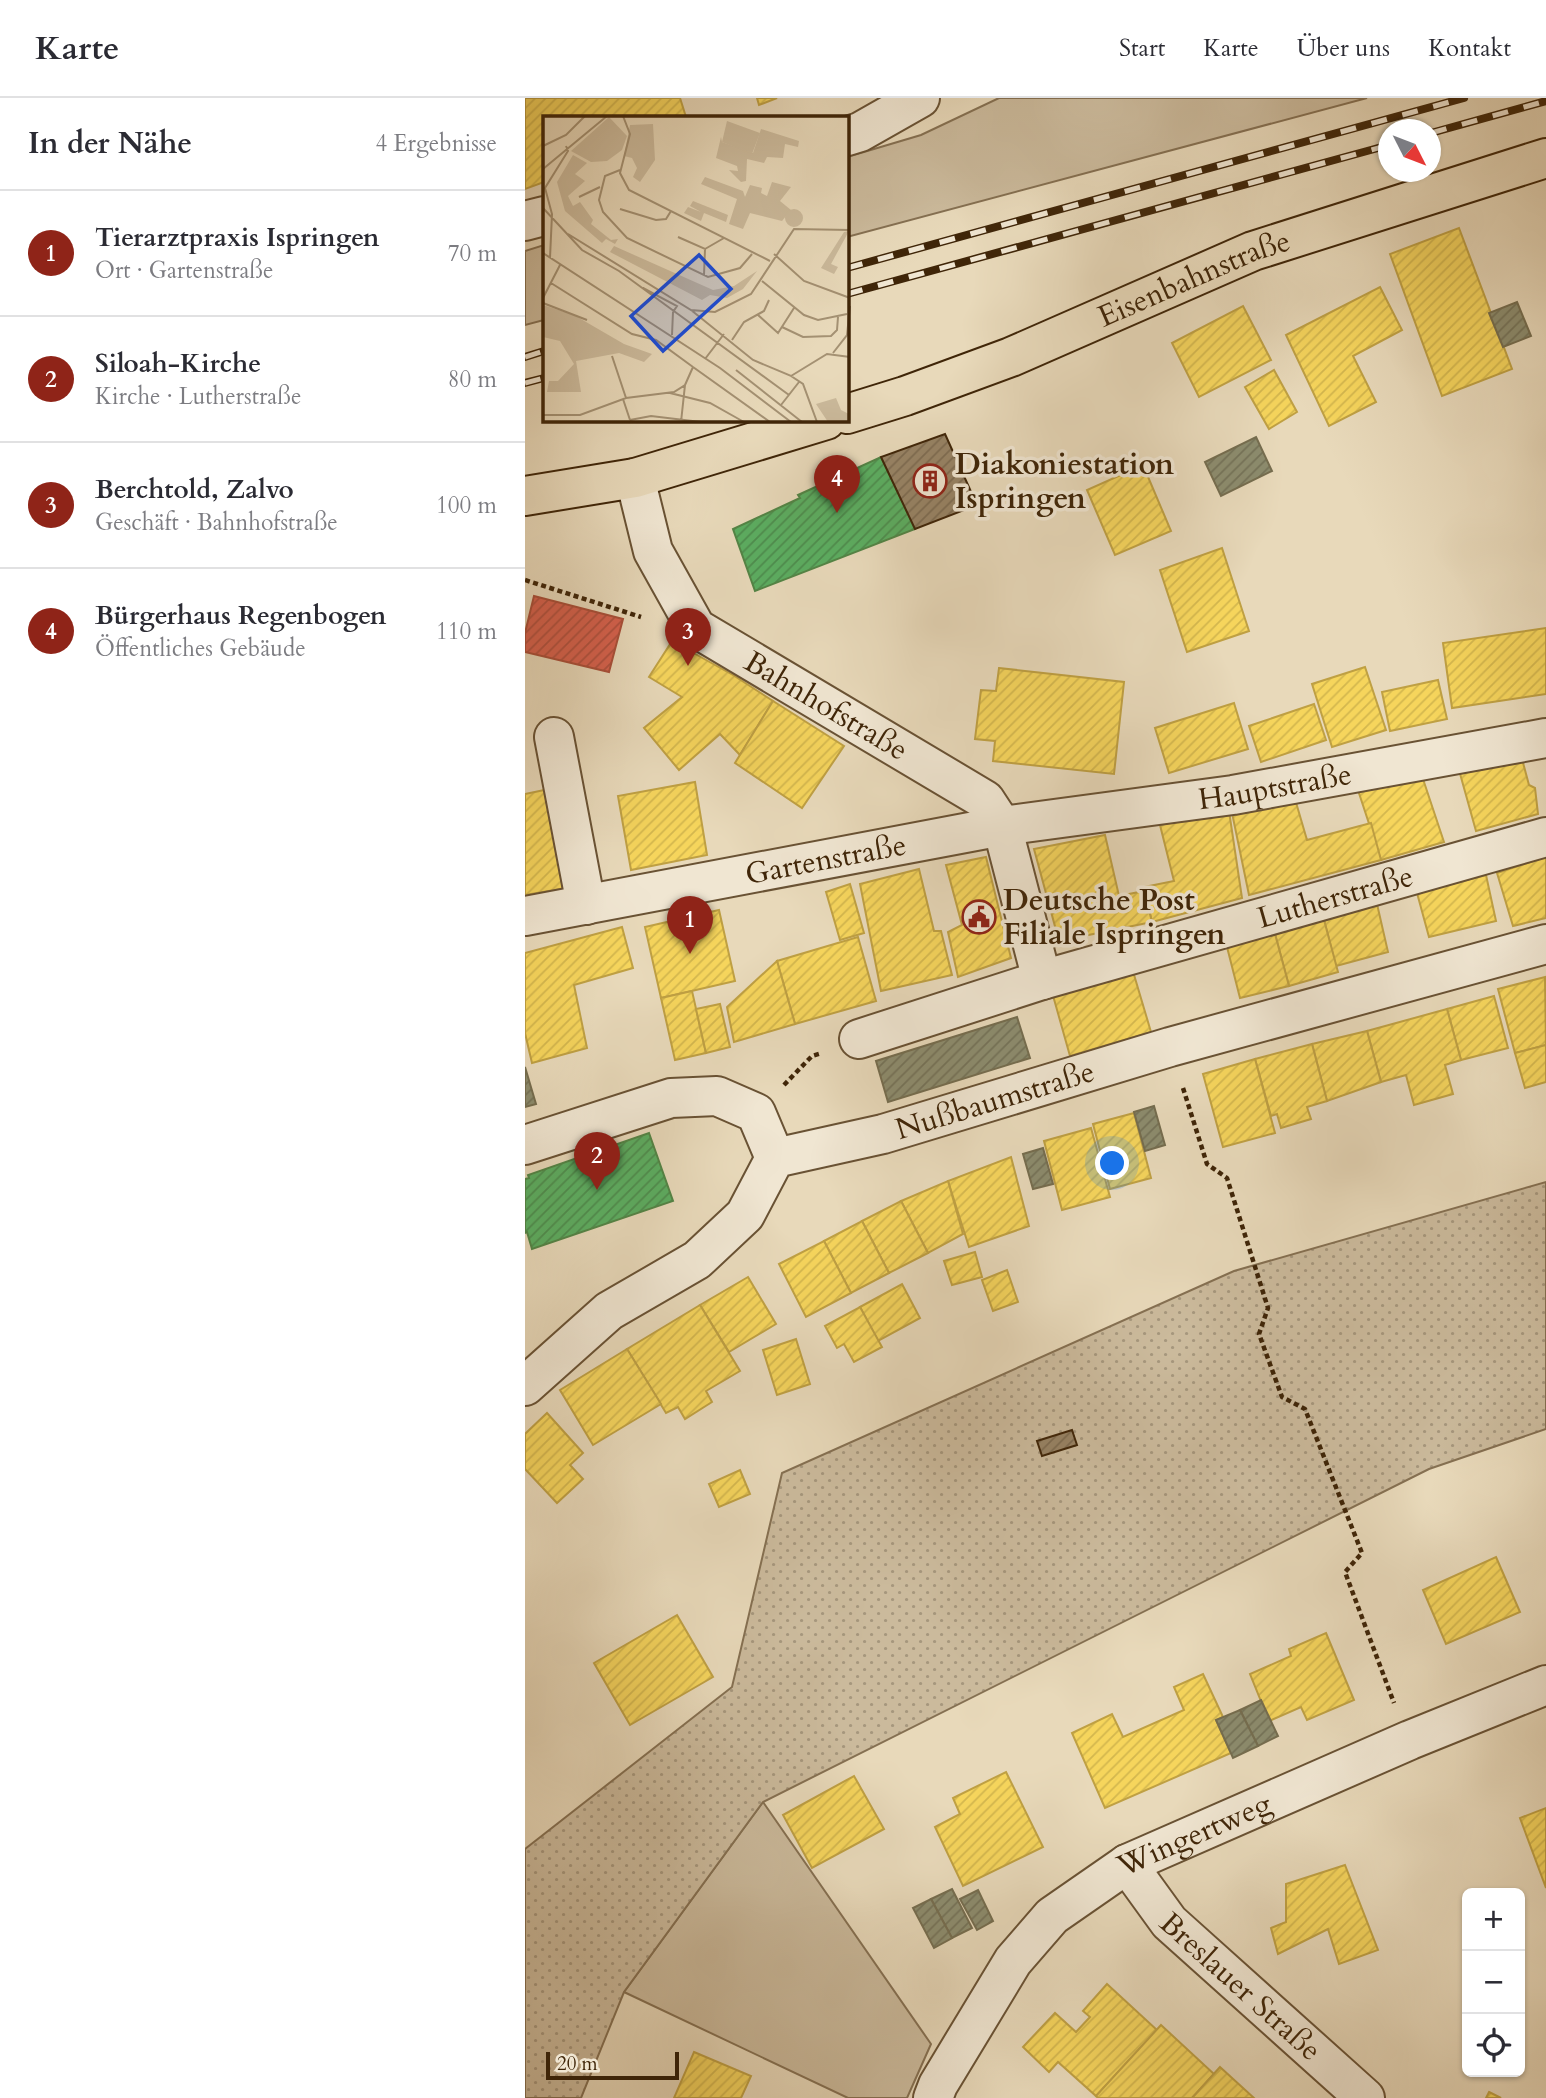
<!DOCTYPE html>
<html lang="de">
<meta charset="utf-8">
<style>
body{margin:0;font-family:Cardo,serif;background:#f7f7f7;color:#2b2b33}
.controls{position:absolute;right:21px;bottom:21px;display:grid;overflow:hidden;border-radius:10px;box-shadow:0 2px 5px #0004}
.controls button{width:63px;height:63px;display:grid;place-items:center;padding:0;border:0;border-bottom:2px solid #e1e1e2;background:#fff;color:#2b2b33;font:35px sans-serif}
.compass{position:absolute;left:853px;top:21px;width:63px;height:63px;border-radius:50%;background:#fff;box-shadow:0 2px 5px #0004;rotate:132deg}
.scale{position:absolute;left:21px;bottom:18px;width:133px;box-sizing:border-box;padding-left:7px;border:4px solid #3f2508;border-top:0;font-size:19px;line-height:24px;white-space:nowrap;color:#3f2508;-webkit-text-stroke:5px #f0e6d2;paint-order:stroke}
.you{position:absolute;left:588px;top:1066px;width:24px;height:24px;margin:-18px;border:5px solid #fff;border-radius:50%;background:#1a73e8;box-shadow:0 0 0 10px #1a73e833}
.badge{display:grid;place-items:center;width:46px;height:46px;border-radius:50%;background:#8f2418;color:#fff;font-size:23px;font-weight:700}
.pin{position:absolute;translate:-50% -58px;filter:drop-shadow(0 2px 4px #0008)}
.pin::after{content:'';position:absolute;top:37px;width:24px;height:21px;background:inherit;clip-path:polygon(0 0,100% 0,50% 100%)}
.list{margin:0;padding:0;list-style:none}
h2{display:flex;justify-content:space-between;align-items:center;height:91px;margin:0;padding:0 28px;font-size:30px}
h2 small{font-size:23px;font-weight:400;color:#7c7c81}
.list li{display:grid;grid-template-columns:46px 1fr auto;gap:21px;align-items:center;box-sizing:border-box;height:126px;padding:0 28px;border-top:2px solid #e1e1e2}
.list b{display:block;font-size:26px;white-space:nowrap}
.list p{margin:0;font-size:23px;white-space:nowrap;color:#7c7c81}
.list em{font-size:23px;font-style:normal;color:#7c7c81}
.icon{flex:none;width:38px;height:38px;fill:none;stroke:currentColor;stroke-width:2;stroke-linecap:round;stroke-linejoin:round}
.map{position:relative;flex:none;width:1021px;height:2000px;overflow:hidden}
header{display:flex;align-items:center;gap:42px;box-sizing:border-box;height:98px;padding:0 35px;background:#fff;border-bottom:2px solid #e1e1e2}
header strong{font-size:33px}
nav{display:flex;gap:38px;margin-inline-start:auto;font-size:24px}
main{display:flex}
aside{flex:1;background:#fff}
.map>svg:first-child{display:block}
.grass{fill:#cbba9c;stroke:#857052;stroke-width:2}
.garden{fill:url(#garden-dots);stroke:#857052;stroke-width:2}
.homes{fill:url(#homes-hatch);stroke:#bfa043;stroke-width:2}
.shops{fill:url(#shops-hatch);stroke:#a94e38;stroke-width:2}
.public{fill:url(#public-hatch);stroke:#528546;stroke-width:2}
.industry{fill:url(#industry-hatch);stroke:#756d4f;stroke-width:2}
.building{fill:url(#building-hatch);stroke:#3f2508;stroke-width:2}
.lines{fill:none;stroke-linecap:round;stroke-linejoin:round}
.minor-casing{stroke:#695234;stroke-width:42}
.major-casing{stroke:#3f2508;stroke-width:42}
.path{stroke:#3f2508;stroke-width:4.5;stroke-dasharray:5 3.5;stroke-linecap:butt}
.minor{stroke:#f0e6d2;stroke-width:38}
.major{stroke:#e8d9ba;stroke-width:38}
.rail-casing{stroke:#3f2508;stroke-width:8}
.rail{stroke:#f0e6d2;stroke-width:5;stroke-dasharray:16;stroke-linecap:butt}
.labels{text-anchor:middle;stroke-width:7;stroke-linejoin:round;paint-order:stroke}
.street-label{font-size:30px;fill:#3f2508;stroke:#f0e6d2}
.poi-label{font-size:30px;font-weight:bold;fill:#3f2508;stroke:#f0e6d2;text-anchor:start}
.inset-road{fill:none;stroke:#a49173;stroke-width:2}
.view{fill:#1d4ed8;fill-opacity:0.15;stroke:#1d4ed8;stroke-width:3.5}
.inset-edge{fill:none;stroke:#3f2508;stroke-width:3.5}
</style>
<header>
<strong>Karte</strong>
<nav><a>Start</a><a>Karte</a><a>Über uns</a><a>Kontakt</a></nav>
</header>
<main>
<aside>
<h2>In der Nähe<small>4 Ergebnisse</small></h2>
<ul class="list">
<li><span class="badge">1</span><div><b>Tierarztpraxis Ispringen</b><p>Ort · Gartenstraße</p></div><em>70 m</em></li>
<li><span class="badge">2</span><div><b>Siloah-Kirche</b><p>Kirche · Lutherstraße</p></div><em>80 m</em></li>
<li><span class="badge">3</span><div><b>Berchtold, Zalvo</b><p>Geschäft · Bahnhofstraße</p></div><em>100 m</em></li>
<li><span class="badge">4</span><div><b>Bürgerhaus Regenbogen</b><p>Öffentliches Gebäude</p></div><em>110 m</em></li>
</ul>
</aside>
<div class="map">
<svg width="1021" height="2000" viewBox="0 0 1021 2000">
<defs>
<pattern id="garden-dots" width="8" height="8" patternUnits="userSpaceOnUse" patternTransform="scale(1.75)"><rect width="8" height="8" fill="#cbba9c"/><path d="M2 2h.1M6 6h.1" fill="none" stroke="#a6977d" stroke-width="1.8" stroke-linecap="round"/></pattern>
<pattern id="homes-hatch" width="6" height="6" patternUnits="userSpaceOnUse" patternTransform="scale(1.75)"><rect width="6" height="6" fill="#f6d55c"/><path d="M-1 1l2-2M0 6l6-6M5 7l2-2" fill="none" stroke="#d4b74e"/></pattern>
<pattern id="shops-hatch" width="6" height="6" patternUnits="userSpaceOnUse" patternTransform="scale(1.75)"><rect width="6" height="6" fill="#d6604d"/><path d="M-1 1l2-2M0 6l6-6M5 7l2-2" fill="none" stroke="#af4f3e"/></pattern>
<pattern id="public-hatch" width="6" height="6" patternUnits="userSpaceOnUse" patternTransform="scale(1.75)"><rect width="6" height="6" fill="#5aae61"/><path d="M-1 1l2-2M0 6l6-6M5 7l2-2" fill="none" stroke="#4c8d4e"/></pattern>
<pattern id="industry-hatch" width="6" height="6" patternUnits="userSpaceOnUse" patternTransform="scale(1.75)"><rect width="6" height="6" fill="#8c8c6e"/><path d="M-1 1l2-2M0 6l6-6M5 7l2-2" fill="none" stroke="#747258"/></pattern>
<pattern id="building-hatch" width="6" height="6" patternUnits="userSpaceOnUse" patternTransform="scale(1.75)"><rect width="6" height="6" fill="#978365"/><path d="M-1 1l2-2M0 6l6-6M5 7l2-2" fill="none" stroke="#7d6b51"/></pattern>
</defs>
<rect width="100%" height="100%" fill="#e8d9ba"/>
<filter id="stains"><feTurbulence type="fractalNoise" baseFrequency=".00286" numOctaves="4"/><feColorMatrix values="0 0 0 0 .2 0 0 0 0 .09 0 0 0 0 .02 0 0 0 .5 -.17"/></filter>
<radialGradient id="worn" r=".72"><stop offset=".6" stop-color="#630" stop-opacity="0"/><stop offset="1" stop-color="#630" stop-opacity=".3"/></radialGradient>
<!-- grass -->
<g class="grass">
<path d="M474,0h368l-520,139v-80l74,-22z"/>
<path d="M19,147v75l-19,5v-74z"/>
<path d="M238,1704l168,242 -24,54h-59l-224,-106z"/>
</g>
<!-- garden -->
<path class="garden" d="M1021,1084v247l-117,40 -666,333 -139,190 -43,106h-56v-249l207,-162 50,-214 452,-202z"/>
<!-- homes -->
<g class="homes">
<path d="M0,0h155l6,19h-142v65l-19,7z"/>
<path d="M232,0h20l-18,7z"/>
<path d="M934,130l53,141 -70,27 -52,-142z"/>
<path d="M855,189l22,43 -49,26 23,46 -47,24 -43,-91z"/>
<path d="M718,208l28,54 -72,37 -27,-54z"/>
<path d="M749,272l23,42 -28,17 -24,-42z"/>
<path d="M618,367l28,66 -56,24 -28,-65z"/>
<path d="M697,450l27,83 -62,21 -27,-82z"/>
<path d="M1021,530v66l-94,14 -9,-65z"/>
<path d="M147,543l61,34 40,26 -33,54 -20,-21 -41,36 -35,-42 38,-31 -33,-20z"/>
<path d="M840,569l21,63 -54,17 -20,-63z"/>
<path d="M474,570l125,14 -10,92 -121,-13 2,-20 -20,-2 6,-49 15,1z"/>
<path d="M913,582l9,39 -57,12 -8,-39z"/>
<path d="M248,603l71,45 -42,62 -67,-45z"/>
<path d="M709,605l14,46 -79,24 -14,-45z"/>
<path d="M789,606l12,36 -65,22 -12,-36z"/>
<path d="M997,661l7,26 6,3 3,26 -62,17 -17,-61z"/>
<path d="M896,675l23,69 -63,18 -25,-76z"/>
<path d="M170,684l12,73 -76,15 -13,-74z"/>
<path d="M29,690l18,99 -47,8v-101z"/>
<path d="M770,701l12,41 64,-17 10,37 -132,35 -18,-87z"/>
<path d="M704,713l13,87 -90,24 -8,-35 30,-6 -14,-56z"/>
<path d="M580,737l14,61 25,-5 8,31 -93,19 -25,-92z"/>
<path d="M461,759l25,101 -53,19 -10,-45 14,-7 -16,-60z"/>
<path d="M1021,759v61l-33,8 -16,-53z"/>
<path d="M394,771l15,62h7l11,44 -71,16 -21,-107z"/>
<path d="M961,777l10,46 -67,16 -12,-44z"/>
<path d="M325,786l14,49 -24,7 -14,-48z"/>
<path d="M852,806l11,48 -52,14 -12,-46z"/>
<path d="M194,812l16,71 -74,17 -16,-71z"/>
<path d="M799,822l14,52 -49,14 -14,-52z"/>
<path d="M97,829l11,41 -59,17 13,63 -55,15 -7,-30v-80z"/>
<path d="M750,836l14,52 -49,12 -13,-51z"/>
<path d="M333,839l18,64 -81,23 -18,-63z"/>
<path d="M252,863l18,63 -61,18 -7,-35z"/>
<path d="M607,870l19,64 -81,24 -18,-64z"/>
<path d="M1020,879l1,68 -31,8 -17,-64z"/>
<path d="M167,893l14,62 -31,7 -14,-62z"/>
<path d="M969,898l14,52 -47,12 -14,-51z"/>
<path d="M195,906l10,43 -24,6 -10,-44z"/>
<path d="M922,911l14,51 -16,5 8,29 -39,11 -8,-30 -25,7 -14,-51z"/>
<path d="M842,933l14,51 -54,19 -15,-57z"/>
<path d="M787,946l15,57 -20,6 4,12 -30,9 -4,-14 -6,2 -16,-57z"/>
<path d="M1021,947v37l-21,6 -10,-35z"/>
<path d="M730,961l20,74 -52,14 -20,-73z"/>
<path d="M609,1015l17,65 -41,11 -17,-65z"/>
<path d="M566,1030l19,69 -48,13 -18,-69z"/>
<path d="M486,1059l18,69 -60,21 -21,-66z"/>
<path d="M423,1083l15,53 -35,19 -27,-52z"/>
<path d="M376,1103l27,52 -39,20 -27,-52z"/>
<path d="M337,1123l27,52 -38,20 -27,-52z"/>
<path d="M299,1143l27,52 -45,24 -27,-53z"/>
<path d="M450,1154l7,25 -30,8 -8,-24z"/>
<path d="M482,1172l11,32 -25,9 -11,-31z"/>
<path d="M223,1179l28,47 -47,28 -29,-47z"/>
<path d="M377,1186l18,34 -42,23 -18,-34z"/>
<path d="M175,1207l40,66 -34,20 6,11 -27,17 -7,-12 -12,6 -39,-64z"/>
<path d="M335,1209l22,40 -28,15 -10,-18 -7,4 -12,-22z"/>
<path d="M271,1241l14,45 -33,11 -14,-45z"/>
<path d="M102,1251l34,55 -68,41 -33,-55z"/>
<path d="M22,1315l36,40 -13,12 13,14 -26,24 -32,-34v-35z"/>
<path d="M215,1372l10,24 -31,13 -10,-23z"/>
<path d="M971,1459l24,55 -74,32 -23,-54z"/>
<path d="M152,1517l36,62 -83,48 -36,-62z"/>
<path d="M801,1535l28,67 -47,20 -6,-13 -32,14 -19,-47 41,-18 -2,-7z"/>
<path d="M678,1576l20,43 -7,3 15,33 -126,55 -33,-75 40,-19 11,23 61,-27 -10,-23z"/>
<path d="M481,1674l37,75 -80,39 -28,-59 25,-13 -7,-16z"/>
<path d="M329,1678l30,53 -72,39 -29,-53z"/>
<path d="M1021,1710v80l-26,-70z"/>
<path d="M820,1767l33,85 -39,14 -11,-35 -50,25 -7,-26 15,-6v-38z"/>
<path d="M582,1886l50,46 -61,66 -38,-34 -9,10 -26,-25 32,-34 21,19 14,-15 -7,-6z"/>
<path d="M636,1927l53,49 -22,24h-94l-2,-2z"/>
<path d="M169,1954l57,24 -10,22h-67z"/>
<path d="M695,1969l34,31h-62z"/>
<path d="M964,1994l12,6h-15z"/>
</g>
<!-- shops -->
<path class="shops" d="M9,498l89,23 -14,53 -84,-20v-19z"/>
<!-- public -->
<g class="public">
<path d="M356,359l34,72 -160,62 -22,-62 67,-31 -2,-3z"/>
<path d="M124,1035l24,68 -141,48 -5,-17 -2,1v-54l4,-1 -1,-3z"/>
</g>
<!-- industry -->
<g class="industry">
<path d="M992,204l14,34 -28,11 -14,-34z"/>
<path d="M731,339l16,34 -51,25 -16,-34z"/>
<path d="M492,919l13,41 -142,44 -12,-41z"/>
<path d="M0,969l11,37 -11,3z"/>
<path d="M629,1008l11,39 -20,6 -11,-39z"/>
<path d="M518,1050l10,36 -20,5 -10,-35z"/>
<path d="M736,1602l17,36 -20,10 -18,-36z"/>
<path d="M715,1612l18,36 -25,12 -17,-38z"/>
<path d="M427,1791l20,39 -20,10 -21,-39z"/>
<path d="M453,1792l15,31 -16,9 -17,-31z"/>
<path d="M406,1801l21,39 -18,10 -21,-40z"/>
</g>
<!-- building -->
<g class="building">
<path d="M420,336l32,71 -62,24 -34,-72z"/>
<path d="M547,1332l5,15 -35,11 -5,-15z"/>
</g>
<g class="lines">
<defs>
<g id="minor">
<path d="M322,38l13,-4 60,-34"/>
<path d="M0,123l19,-5"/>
<path id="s1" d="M110,380l18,73 43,77 289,172 17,26 40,154"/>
<path d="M29,639l32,168"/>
<path id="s2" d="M0,818l477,-90 231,-31 313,-57"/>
<path id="s3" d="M334,941l183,-59 504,-143"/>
<path d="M0,1047l146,-47 46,-2 39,17 19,45"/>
<path id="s4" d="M0,1288l84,-75 88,-51 48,-45 30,-57 108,-24 287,-87 376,-103"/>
<path id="s5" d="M602,1766l42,58 196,176"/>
<path id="s6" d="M408,2000l5,-13 75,-124 39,-45 75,-52 283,-124 136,-55"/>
</g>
<g id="major">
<path id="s7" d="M322,316l58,-18 106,-39 242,-106 293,-93"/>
<path d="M0,398l110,-18 191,-58"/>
</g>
</defs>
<!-- minor casing -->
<use href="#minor" class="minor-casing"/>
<!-- major casing -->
<use href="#major" class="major-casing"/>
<!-- path -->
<g class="path">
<path d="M0,482l116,37"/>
<path d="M259,987l28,-29 10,-3"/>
<path d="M658,990l24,76 20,14 41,130 -9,26 23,63 23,12 57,144 -17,19 49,131"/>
</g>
<!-- minor -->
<use href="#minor" class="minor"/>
<!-- major -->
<use href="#major" class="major"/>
<defs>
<g id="rail">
<path d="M906,35l115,-32"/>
<path d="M322,170l617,-170"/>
<path d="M322,196l542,-149"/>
<path d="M0,259l19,-6"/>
<path d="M0,285l19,-5"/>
</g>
</defs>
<!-- rail casing -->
<use href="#rail" class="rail-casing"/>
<!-- rail -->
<use href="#rail" class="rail"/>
</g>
<!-- icons -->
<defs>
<symbol id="building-ring" viewBox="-11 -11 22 22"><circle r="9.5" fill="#f0e6d2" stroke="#8f2418" stroke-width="1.5"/><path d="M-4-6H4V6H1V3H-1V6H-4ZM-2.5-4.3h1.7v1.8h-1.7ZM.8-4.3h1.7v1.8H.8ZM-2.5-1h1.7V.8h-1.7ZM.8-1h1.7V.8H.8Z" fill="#8f2418"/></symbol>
<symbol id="civic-ring" viewBox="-11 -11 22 22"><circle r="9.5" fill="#f0e6d2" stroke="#8f2418" stroke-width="1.5"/><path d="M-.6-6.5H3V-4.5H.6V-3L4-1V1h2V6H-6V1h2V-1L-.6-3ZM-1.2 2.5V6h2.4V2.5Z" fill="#8f2418"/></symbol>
</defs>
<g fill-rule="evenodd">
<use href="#building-ring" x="386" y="364" width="38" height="38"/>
<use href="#civic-ring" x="435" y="800" width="38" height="38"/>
</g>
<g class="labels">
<!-- street labels -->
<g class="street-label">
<text dy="10" stroke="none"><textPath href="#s7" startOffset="373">Eisenbahnstraße</textPath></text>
<text dy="10" stroke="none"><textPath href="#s1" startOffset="315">Bahnhofstraße</textPath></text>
<text dy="10" stroke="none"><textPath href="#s2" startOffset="761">Hauptstraße</textPath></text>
<text dy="10" stroke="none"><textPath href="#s2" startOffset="306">Gartenstraße</textPath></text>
<text dy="10" stroke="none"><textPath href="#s3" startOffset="497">Lutherstraße</textPath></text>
<text dy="10" stroke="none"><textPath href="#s4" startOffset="572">Nußbaumstraße</textPath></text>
<text dy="10" stroke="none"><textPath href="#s6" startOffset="383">Wingertweg</textPath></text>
<text dy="10" stroke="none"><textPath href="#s5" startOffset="168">Breslauer Straße</textPath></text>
</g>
<!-- poi labels -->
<g class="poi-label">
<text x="430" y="376">Diakoniestation<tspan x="430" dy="34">Ispringen</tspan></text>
<text x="478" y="812">Deutsche Post<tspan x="478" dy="34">Filiale Ispringen</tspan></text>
</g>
</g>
<!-- overview -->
<g transform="translate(18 18)">
<rect width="306" height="306" fill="#e8d9ba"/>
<path d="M110,8l2,36 -15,22 -7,-5 4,-9 -5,-10 -8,-2 6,-31zM218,13l38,12 -1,6 -13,-3 -2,14 -16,-1 -3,6 -17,-4 -1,22 -5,1 -12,-12 9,1 -1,-5 -21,-8 5,-21 1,5 31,11zM162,61l38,14 2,6 5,-12 12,3 -1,5 6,3 5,-14 19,5 -11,14 11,9 -9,11 -32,-8 -7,16 -14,-5 8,-25 -36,-15zM150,85l35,14 -2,7 -22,-9 -3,8 -17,-8 4,-6 13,5 -11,-6z" fill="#cbba9c"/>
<path d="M0,189l31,10 50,29 28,10 -8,8 -25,-9 -43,8 5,31h-34l2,-11h9l16,-17 -14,-23 -17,-4zM293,282l5,12 8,4v8h-21l-12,-18z" fill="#cbba9c"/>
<path d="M66,1l18,19 -5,14 -15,11 -16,1 -20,-11z" fill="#cbba9c"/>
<path d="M184,5l33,12 -8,21 -30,-12zM30,39l14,8 -12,11 10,7 -17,15 5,10 7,-4 13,18 -2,4 20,16 7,-1 -3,5 -9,-5 -4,4 -37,-32 -8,-29zM242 102a9 9 0 1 1 18 0a9 9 0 1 1-18 0ZM306,115l-18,33 7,3 -4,7 -13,-6 23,-36zM71,130l99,44 21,-4 23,-15 -14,18 -16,9 -17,-3 -8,5 -92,-48z" fill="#cbba9c"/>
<path class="inset-road" d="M80,0l7,18 -10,39 9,17 141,71M0,30l23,-11 19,-19M0,53l64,-53M77,54l-15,6 -6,24 4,12 24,26 81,39 32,-9 12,-14M36,81l21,-10M0,92l39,42 37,21 170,124M77,93l36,11 10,-1 5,-8M25,118l123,76 24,2 36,-18 43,-65 56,1M135,121l27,12 19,-11M0,137l177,115 71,54M231,138l30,27 46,17M7,142l2,-44 -7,-26 23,-37 -2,-5M161,159l1,-26M219,165l42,34 14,5 29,-6M8,167l81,51 24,6 37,27M100,172l34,18 -4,6M0,182l17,-33M0,187l44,17M148,194l62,50 38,16 36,-22 23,3M215,199l20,18 16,-25M239,211l21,10 28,-1 6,-6 1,-13M129,219l1,-23M189,224l12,-18 20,-11 5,-11M290,237l14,-18 3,-29M69,240l14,42M162,243l19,-25M150,251l77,55M193,254l66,52M248,260l12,8 14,38M127,277l40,10 34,19M80,283l7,21M238,289l18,-23M0,299h37l46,-17 48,-6 11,-7 8,-18M87,304l21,-4 50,6M138,306l4,-37"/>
<path class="view" d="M156,139l32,34 -68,62 -32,-35z"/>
<rect width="306" height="306" class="inset-edge"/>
</g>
<rect width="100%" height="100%" filter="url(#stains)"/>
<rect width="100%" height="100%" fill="url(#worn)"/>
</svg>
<div class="controls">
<button>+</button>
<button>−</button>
<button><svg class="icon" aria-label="locate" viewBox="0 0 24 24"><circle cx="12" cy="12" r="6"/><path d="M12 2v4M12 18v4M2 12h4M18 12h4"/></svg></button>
</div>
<svg class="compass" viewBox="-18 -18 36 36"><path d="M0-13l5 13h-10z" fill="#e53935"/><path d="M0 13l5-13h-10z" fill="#7c7c81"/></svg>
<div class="scale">20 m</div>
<div class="you"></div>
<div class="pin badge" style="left:165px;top:856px">1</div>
<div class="pin badge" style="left:72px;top:1092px">2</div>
<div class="pin badge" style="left:163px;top:568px">3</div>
<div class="pin badge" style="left:312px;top:415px">4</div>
</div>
</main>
